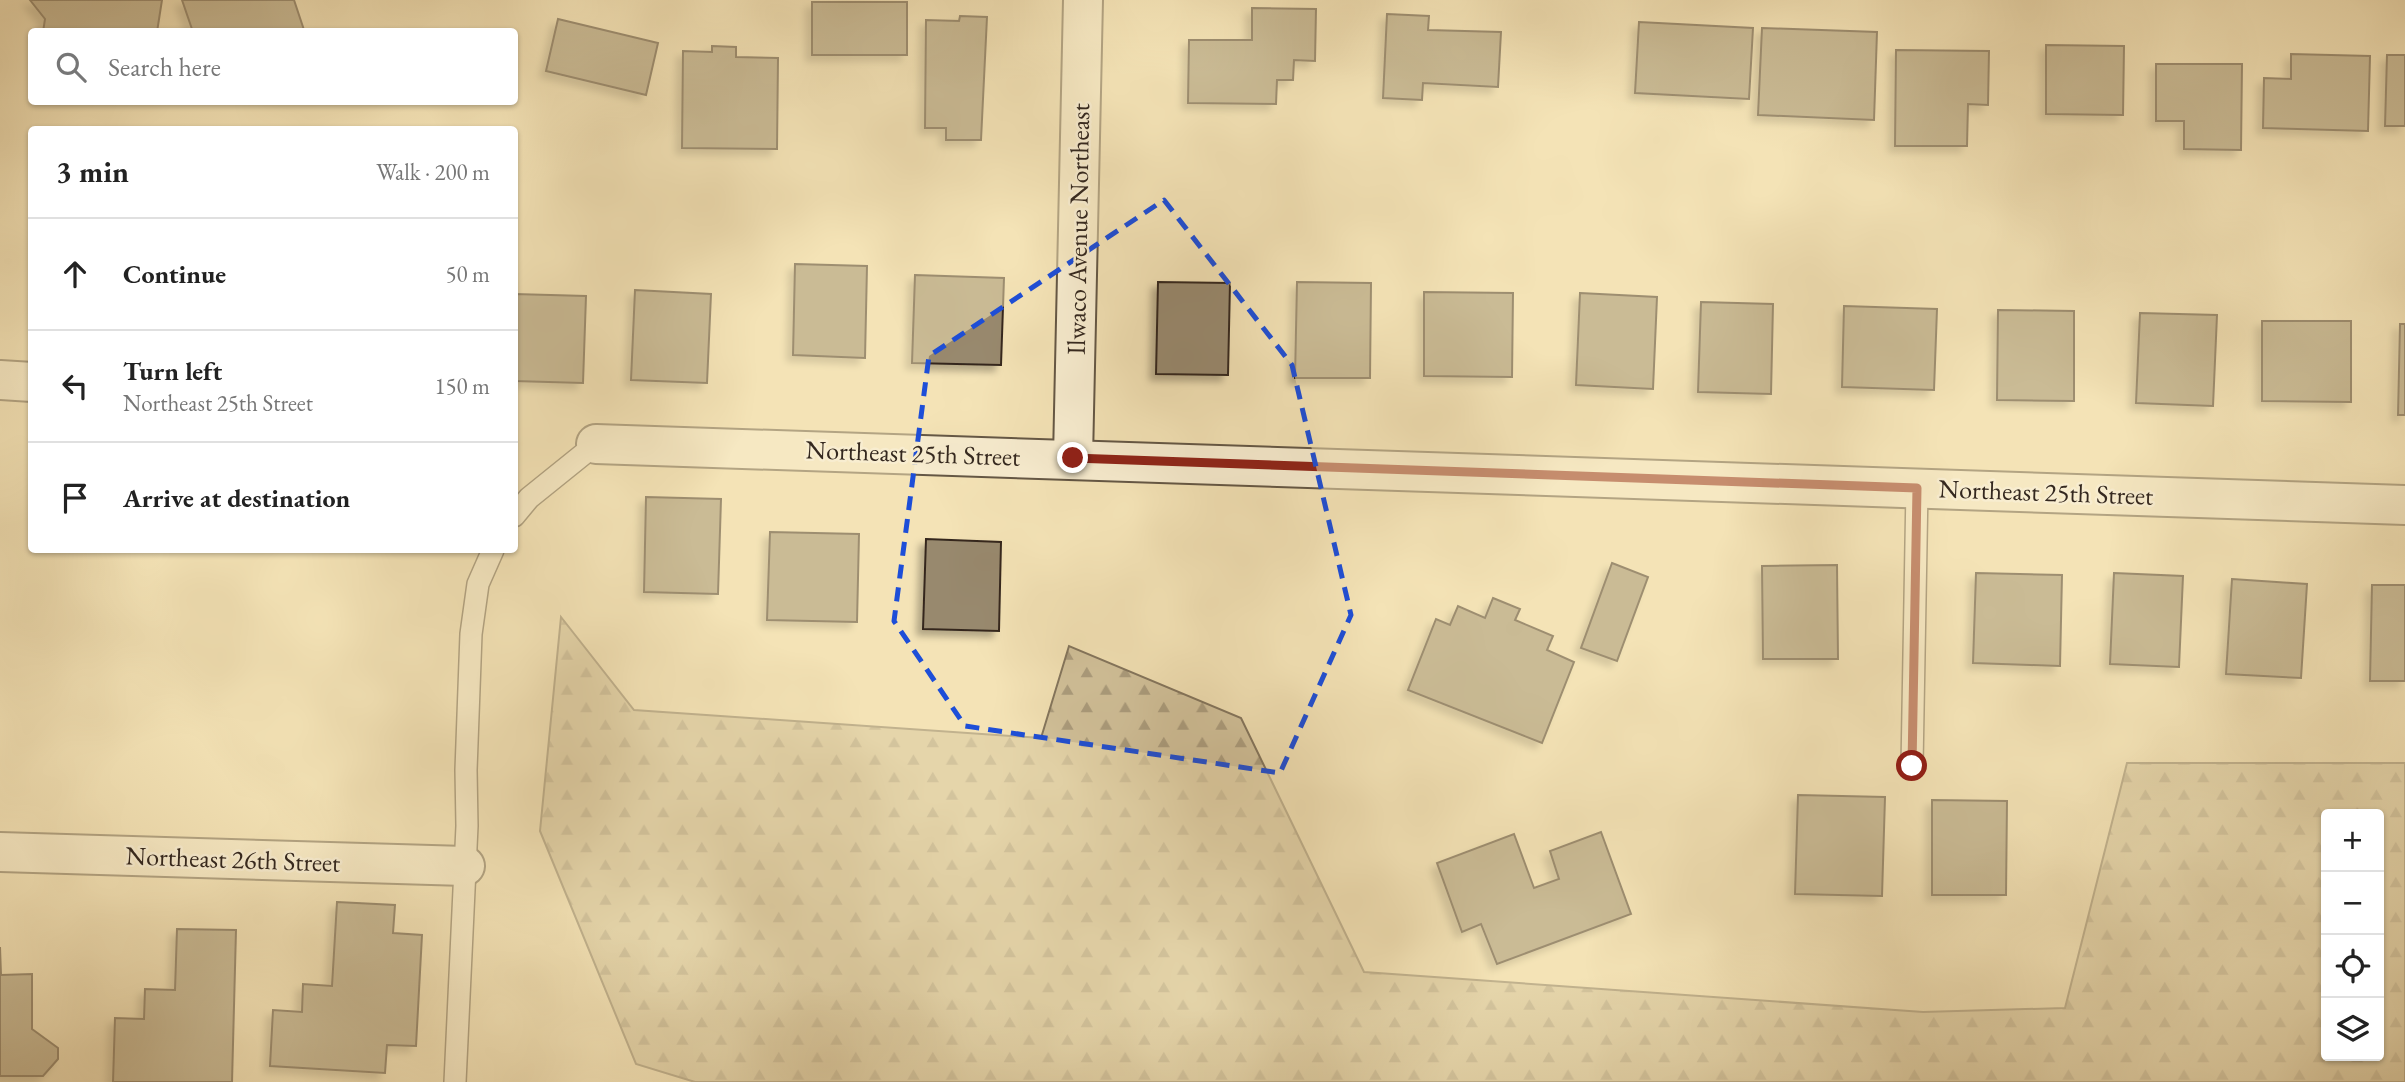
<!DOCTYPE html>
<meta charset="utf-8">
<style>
body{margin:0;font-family:"EB Garamond",serif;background:#f6f6f6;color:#222}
.controls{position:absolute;right:21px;bottom:21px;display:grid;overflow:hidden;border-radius:7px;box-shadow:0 2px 5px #0004}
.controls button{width:63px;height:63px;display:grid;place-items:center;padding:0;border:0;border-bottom:2px solid #e0e0e0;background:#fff;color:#222;font:35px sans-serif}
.stop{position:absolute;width:21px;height:21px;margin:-16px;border:5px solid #8f2418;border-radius:50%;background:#fff}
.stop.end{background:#8f2418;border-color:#fff;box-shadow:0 2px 7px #0008}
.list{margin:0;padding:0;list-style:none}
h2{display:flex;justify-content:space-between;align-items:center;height:91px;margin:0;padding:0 28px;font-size:30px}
h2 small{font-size:23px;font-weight:400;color:#767676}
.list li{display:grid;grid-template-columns:46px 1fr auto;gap:21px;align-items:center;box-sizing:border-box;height:112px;padding:0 28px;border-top:2px solid #e0e0e0}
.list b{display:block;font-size:26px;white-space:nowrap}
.list p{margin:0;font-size:23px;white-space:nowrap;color:#767676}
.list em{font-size:23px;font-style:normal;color:#767676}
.icon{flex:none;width:38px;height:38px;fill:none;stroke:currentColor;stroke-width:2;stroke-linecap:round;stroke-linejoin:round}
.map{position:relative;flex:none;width:2405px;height:1082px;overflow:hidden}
.search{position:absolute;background:#fff;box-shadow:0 2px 5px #0004;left:28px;top:28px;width:490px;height:77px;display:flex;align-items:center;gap:18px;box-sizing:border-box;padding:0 24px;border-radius:7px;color:#767676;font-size:26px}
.panel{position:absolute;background:#fff;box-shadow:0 2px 5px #0004;left:28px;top:126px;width:490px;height:427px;border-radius:7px}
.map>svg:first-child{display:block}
.forest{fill:url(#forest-firs);stroke:#84765e;stroke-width:2;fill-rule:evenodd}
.building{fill:#98896e;stroke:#34281f;stroke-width:2;filter:url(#shadow)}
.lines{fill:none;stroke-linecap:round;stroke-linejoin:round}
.service-casing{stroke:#645745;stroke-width:24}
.minor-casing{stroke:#645745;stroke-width:42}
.service{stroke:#f8edd0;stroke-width:21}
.minor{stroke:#f8edd0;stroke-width:38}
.route{stroke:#8f2418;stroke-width:9}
.marked{fill:none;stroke:#1d4ed8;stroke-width:5;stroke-dasharray:14 9;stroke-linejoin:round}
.labels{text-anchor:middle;stroke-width:5;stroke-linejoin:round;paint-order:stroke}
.street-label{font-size:26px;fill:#34281f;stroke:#f8edd0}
</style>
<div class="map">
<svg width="2405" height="1082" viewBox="0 0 2405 1082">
<defs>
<pattern id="forest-firs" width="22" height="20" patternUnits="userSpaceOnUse" patternTransform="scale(1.75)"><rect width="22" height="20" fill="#d3c39c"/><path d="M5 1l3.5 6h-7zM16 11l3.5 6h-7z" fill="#ac9e7f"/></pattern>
<filter id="shadow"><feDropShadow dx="-6" dy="6" stdDeviation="3.5" flood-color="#0004"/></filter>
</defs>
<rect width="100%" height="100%" fill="#f4e3b6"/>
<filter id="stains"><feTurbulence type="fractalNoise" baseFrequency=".00286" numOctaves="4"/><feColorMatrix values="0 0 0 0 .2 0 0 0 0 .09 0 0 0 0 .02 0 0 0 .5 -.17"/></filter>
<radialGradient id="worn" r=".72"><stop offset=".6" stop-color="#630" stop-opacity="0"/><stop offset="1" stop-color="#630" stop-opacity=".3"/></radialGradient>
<!-- forest -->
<path class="forest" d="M561,617l73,93 407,28 28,-92 172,72 123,254 559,40 142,-4 62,-245h278v319h-1710l-59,-18 -96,-233zM2326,814h53v242h-53z"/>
<!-- building -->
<g class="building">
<path d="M30,0h132l-5,32h-114l2,-13z"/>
<path d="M182,0h112l10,30 -111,2z"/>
<rect x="812" y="2" width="95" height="53"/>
<path d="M1252,8l64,1 -1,52 -21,-1 -1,20h-16l-1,24 -88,-1 1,-63h63z"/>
<path d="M1387,14l42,2 -1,14 73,2 -3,55 -75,-4 -1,17 -39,-2z"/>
<path d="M960,16l27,1 -6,123h-35v-12h-21l1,-108 33,1z"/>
<path d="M558,19l100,24 -12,52 -100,-24z"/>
<path d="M1639,22l114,6 -4,71 -114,-6z"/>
<path d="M1762,28l115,4 -3,88 -116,-5z"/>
<path d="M2046,45l78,1 -1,69 -77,-1z"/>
<path d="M712,46l24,1v10l42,1 -1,91 -95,-1 1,-97 29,1z"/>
<path d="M1896,50l93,1 -1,54 -20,-1 -1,42h-72z"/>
<path d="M2291,54l79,2 -2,75 -105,-3 1,-50 27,1z"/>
<path d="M2387,55h18v71h-20z"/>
<path d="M2156,64h86l-1,86 -57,-1v-28h-28z"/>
<path d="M795,264l72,2 -2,92 -72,-3z"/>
<path d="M915,275l89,3 -3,87 -89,-2z"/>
<path d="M1158,282l72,1 -2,92 -72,-1z"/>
<path d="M1297,282l74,1 -1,95h-75z"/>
<path d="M635,290l76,4 -4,89 -76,-3z"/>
<path d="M1424,292l89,1 -1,84 -88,-1z"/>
<path d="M1580,293l77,4 -4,92 -77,-4z"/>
<path d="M514,294l72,2 -3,87 -69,-2z"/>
<path d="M1701,302l72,2 -2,90 -73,-2z"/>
<path d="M1844,306l93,3 -3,81 -92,-3z"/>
<path d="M1998,310l76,1v90l-77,-1z"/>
<path d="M2140,313l77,2 -4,91 -77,-3z"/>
<path d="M2262,321h89v81l-89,-1z"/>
<path d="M2400,324h5v91h-7z"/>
<path d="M646,497l75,2 -3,95 -74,-2z"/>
<path d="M770,532l89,2 -2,88 -90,-2z"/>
<path d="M926,539l75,3 -2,89 -76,-2z"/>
<path d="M1612,563l36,14 -31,84 -36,-13z"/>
<path d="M1837,565l1,94h-75l-1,-93z"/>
<path d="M1976,573l86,2 -2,91 -87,-3z"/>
<path d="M2114,573l69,3 -4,91 -69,-3z"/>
<path d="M2232,579l75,5 -6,94 -75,-4z"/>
<path d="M2372,585h33v96h-35z"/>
<path d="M1493,598l27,11 -5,11 38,16 -6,14 27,12 -32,81 -134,-53 28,-71 14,6 8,-19 27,12z"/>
<path d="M1798,795l87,2 -3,99 -87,-2z"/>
<path d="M1932,800l75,1 -1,94h-74z"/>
<path d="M1601,832l30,82 -134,50 -16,-40 -19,8 -25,-69 77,-29 20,54 25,-9 -9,-28z"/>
<path d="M337,902l58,3 -2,28 29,2 -6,111 -29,-1 -2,28 -115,-7 3,-56 29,2 1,-28 29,2z"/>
<path d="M177,929l59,1 -4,152h-119l2,-64 29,1 1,-30 30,1z"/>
<path d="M0,947l1,28 31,-1v55l26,19v11l-15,17h-43z"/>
</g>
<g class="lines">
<defs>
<g id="service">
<path d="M514,516l15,-18 67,-54"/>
<path d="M1912,766l5,-278"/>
<path d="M455,1082l12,-256 -1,-56 5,-136 7,-50 15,-34"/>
</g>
<g id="minor">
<path d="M0,380l32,2"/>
<path d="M596,444l1809,61"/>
<path d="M1073,458l10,-458"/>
<path d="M0,852l465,14"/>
</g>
</defs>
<!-- service casing -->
<use href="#service" class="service-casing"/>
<!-- minor casing -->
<use href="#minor" class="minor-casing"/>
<!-- service -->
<use href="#service" class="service"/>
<!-- minor -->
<use href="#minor" class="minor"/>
</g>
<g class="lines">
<!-- route -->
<path class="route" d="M1073,458l844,30 -5,278"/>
</g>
<!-- marked area -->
<path d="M0 0H2405V1082H0ZM1164,200l128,165 59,250 -71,158 -315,-47 -71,-105 35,-265z" fill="#f4e3b6" fill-opacity=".55" fill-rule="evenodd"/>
<path class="marked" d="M1164,200l128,165 59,250 -71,158 -315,-47 -71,-105 35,-265z"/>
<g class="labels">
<!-- street labels -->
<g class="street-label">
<text transform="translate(1078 229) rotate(-89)" y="9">Ilwaco Avenue Northeast</text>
<text transform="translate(913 453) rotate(2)" y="9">Northeast 25th Street</text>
<text transform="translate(2046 492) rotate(2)" y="9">Northeast 25th Street</text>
<text transform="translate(233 859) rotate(2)" y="9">Northeast 26th Street</text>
</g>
</g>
<rect width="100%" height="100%" filter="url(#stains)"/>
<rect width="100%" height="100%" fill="url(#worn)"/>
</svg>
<div class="controls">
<button>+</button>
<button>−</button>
<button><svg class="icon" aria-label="locate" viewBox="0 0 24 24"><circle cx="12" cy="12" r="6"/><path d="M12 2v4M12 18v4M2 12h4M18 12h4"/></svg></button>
<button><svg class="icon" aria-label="layers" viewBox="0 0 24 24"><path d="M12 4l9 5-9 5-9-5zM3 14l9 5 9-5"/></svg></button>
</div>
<div class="stop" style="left:1912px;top:766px"></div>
<div class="stop end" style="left:1073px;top:458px"></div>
<div class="search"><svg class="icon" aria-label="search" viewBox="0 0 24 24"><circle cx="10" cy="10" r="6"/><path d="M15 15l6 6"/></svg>Search here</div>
<section class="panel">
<h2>3 min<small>Walk · 200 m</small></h2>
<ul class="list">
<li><svg class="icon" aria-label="ahead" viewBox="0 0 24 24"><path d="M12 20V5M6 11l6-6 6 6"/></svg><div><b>Continue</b></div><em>50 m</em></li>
<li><svg class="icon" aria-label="left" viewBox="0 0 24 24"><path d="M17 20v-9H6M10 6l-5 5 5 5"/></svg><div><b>Turn left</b><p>Northeast 25th Street</p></div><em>150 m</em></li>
<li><svg class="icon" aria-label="arrive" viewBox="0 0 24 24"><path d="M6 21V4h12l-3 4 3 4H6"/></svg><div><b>Arrive at destination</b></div></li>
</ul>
</section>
</div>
